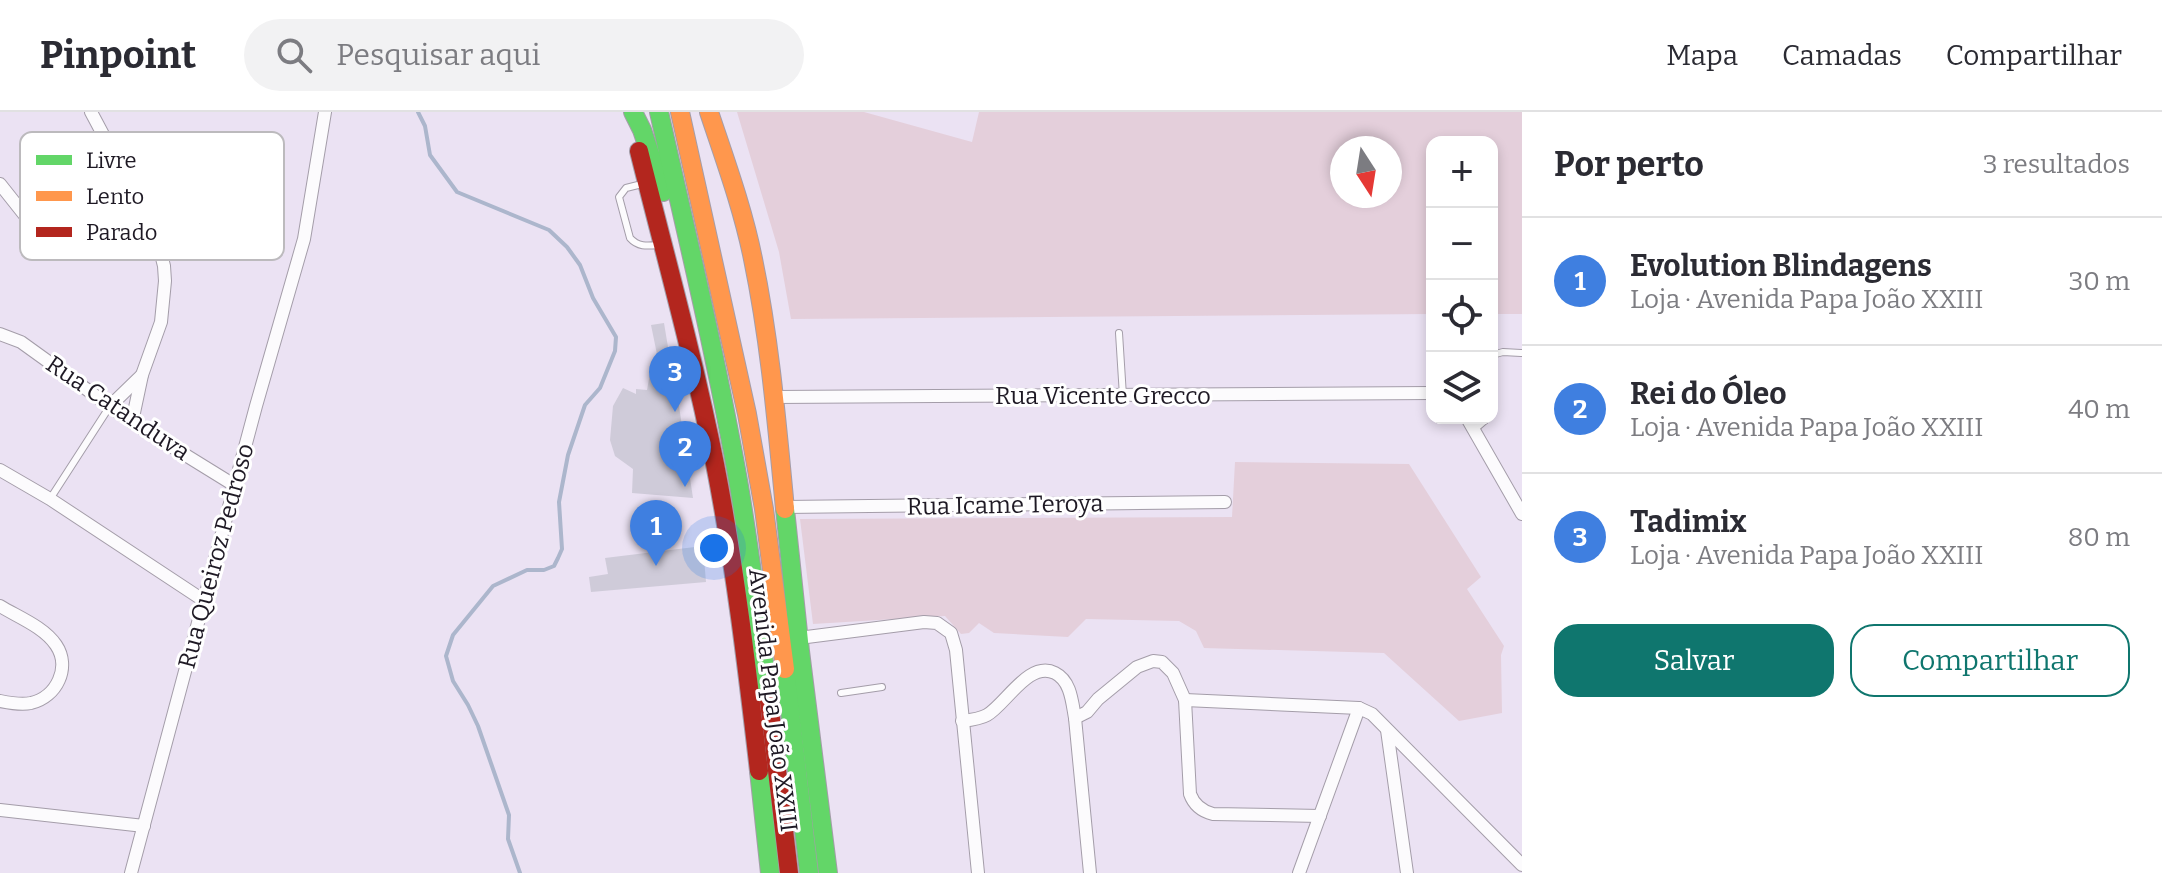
<!DOCTYPE html>
<html lang="pt">
<meta charset="utf-8">
<style>
body{margin:0;font-family:Bitter,serif;background:#f2f2f3;color:#2b2b33}
.controls{position:absolute;right:24px;top:24px;display:grid;overflow:hidden;border-radius:16px;box-shadow:0 4px 12px #0003}
.controls button{width:72px;height:72px;display:grid;place-items:center;padding:0;border:0;border-bottom:2px solid #e1e1e2;background:#fff;color:#2b2b33;font:40px sans-serif}
.compass{position:absolute;left:1330px;top:24px;width:72px;height:72px;border-radius:50%;background:#fff;box-shadow:0 4px 12px #0003;rotate:168deg}
.you{position:absolute;left:714px;top:436px;width:28px;height:28px;margin:-20px;border:6px solid #fff;border-radius:50%;background:#1a73e8;box-shadow:0 0 0 12px #1a73e833}
.badge{display:grid;place-items:center;width:52px;height:52px;border-radius:50%;background:#0f766e;color:#fff;font-size:26px;font-weight:700}
.pin{position:absolute;translate:-50% -66px;filter:drop-shadow(0 2px 4px #0008)}
.pin::after{content:'';position:absolute;top:42px;width:28px;height:24px;background:inherit;clip-path:polygon(0 0,100% 0,50% 100%)}
.list{margin:0;padding:0;list-style:none}
h2{display:flex;justify-content:space-between;align-items:center;height:104px;margin:0;padding:0 32px;font-size:34px}
h2 small{font-size:26px;font-weight:400;color:#7c7c81}
.list li{display:grid;grid-template-columns:52px 1fr auto;gap:24px;align-items:center;box-sizing:border-box;height:128px;padding:0 32px;border-top:2px solid #e1e1e2}
.list b{display:block;font-size:30px;white-space:nowrap}
.list p{margin:0;font-size:26px;white-space:nowrap;color:#7c7c81}
.list em{font-size:26px;font-style:normal;color:#7c7c81}
.actions{display:flex;gap:16px;padding:24px 32px}
.actions a{flex:1;padding:18px 0;border:2px solid #0f766e;border-radius:24px;text-align:center;font-size:28px;color:#0f766e}
.actions .main{background:#0f766e;color:#fff}
.icon{flex:none;width:44px;height:44px;fill:none;stroke:currentColor;stroke-width:2;stroke-linecap:round;stroke-linejoin:round}
.map{position:relative;flex:none;width:1522px;height:761px;overflow:hidden}
header{display:flex;align-items:center;gap:48px;box-sizing:border-box;height:112px;padding:0 40px;background:#fff;border-bottom:2px solid #e1e1e2}
header strong{font-size:38px}
nav{display:flex;gap:44px;margin-inline-start:auto;font-size:28px}
.search{width:560px;height:72px;background:#f2f2f3;display:flex;align-items:center;gap:20px;box-sizing:border-box;padding:0 28px;border-radius:44px;color:#7c7c81;font-size:30px}
main{display:flex}
aside{flex:1;background:#fff}
.map>svg:first-child{display:block}
.green{fill:#e4cfdb;fill-rule:evenodd}
.lines{fill:none;stroke-linecap:round;stroke-linejoin:round}
.stream{stroke:#acb6cc;stroke-width:4}
.building{fill:#cfcbd9}
.lane-casing{stroke:#a49da9;stroke-width:8}
.street-casing{stroke:#a49da9;stroke-width:14}
.fast-casing{stroke:#a49da9;stroke-width:20}
.slow-casing{stroke:#a49da9;stroke-width:20}
.jam-casing{stroke:#a49da9;stroke-width:20}
.lane{stroke:#fcfbfd;stroke-width:6}
.street{stroke:#fcfbfd;stroke-width:12}
.fast{stroke:#63d668;stroke-width:18}
.slow{stroke:#ff974d;stroke-width:18}
.jam{stroke:#b3261e;stroke-width:18}
.labels{text-anchor:middle;stroke-width:6;stroke-linejoin:round;paint-order:stroke}
.street-label{font-size:24px;fill:#1e1924;stroke:#fff}
.key{fill:#fff;stroke:#bcbabd;stroke-width:2}
.key-label{font-size:22px;fill:#1e1924}
</style>
<header>
<strong>Pinpoint</strong>
<div class="search"><svg class="icon" aria-label="search" viewBox="0 0 24 24"><circle cx="10" cy="10" r="6"/><path d="M15 15l6 6"/></svg>Pesquisar aqui</div>
<nav><a>Mapa</a><a>Camadas</a><a>Compartilhar</a></nav>
</header>
<main>
<div class="map">
<svg width="1522" height="761" viewBox="0 0 1522 761">
<rect width="100%" height="100%" fill="#ebe2f3"/>
<!-- green -->
<g class="green">
<path d="M737,0h127l108,30 7,-30h543v202h-30v-172h-60v172l-641,5 -12,-67zM1342,36h48v48h-48z"/>
<path d="M1235,350l174,2 72,113 -14,12 37,57 -3,9 1,58 -43,8 -75,-68 -180,-5 -8,-17 -17,-10 -93,-2 -18,18 -74,-4 -15,-10 -10,10 -8,1 -16,-18 -132,8 -13,-105 432,-2z"/>
</g>
<g class="lines">
<!-- stream -->
<path class="stream" d="M418,0l7,14 5,29 27,37 92,38 18,17 13,18 13,33 23,39 -1,14 -15,37 -15,17 -17,50 -9,47 3,47 -4,9 -4,8 -10,4h-17l-34,16 -40,49 -7,21 7,25 15,24 10,21 31,89 -1,24 12,34"/>
</g>
<!-- building -->
<g class="building">
<path d="M664,211l8,48 3,1 -3,21h5l16,105 -61,-5 1,-24 -18,-13 -5,-16 3,-34 10,-18 13,6v-5l11,1 4,-22 9,1 -9,-44z"/>
<path d="M703,434l3,36 -115,10 -2,-15 19,-3 -3,-16z"/>
</g>
<g class="lines">
<defs>
<g id="lane">
<path d="M642,72l-16,4 -7,9 11,41c8,9 17,8 28,7"/>
<path d="M1119,221l4,63"/>
<path d="M1492,243l11,-3 18,1"/>
<path d="M1474,318l14,-12"/>
<path d="M50,387l60,-93"/>
<path d="M841,581l41,-6"/>
</g>
<g id="street">
<path d="M91,0l65,122 8,32 1,15 -4,41 -19,53 -10,47"/>
<path d="M0,72l42,53"/>
<path d="M0,222l21,8 111,80 102,63"/>
<path d="M774,285l658,-4"/>
<path d="M110,294l32,-31"/>
<path d="M1467,306l55,96"/>
<path d="M0,358l50,29 153,101"/>
<path d="M785,395l440,-5"/>
<path d="M0,494c18,11 44,21 56,39 15,22 1,52 -25,58 -10,2 -21,0 -31,-2"/>
<path d="M799,526l125,-16 13,1 14,10 5,17 22,223"/>
<path d="M1185,588l174,8 13,6 150,151"/>
<path d="M1075,606l12,-6 11,-13 39,-32 16,-6 9,1 11,11 12,27 5,94c4,11 11,17 23,20l107,2"/>
<path d="M962,609c9,-1 18,-2 25,-6 19,-11 42,-55 68,-42 16,8 17,29 20,45l15,155"/>
<path d="M1387,618l20,143"/>
<path d="M0,698l144,16"/>
<path d="M131,761l125,-467 48,-167 21,-127"/>
<path d="M1299,761l60,-165"/>
</g>
<g id="fast">
<path d="M633,0l9,18 21,62"/>
<path d="M659,0c28,124 58,248 80,374 12,71 21,144 30,216"/>
<path d="M785,397l15,142 28,222"/>
<path d="M785,557l24,204"/>
<path d="M759,659l11,102"/>
</g>
<g id="slow">
<path d="M680,0l67,302 17,95 21,160"/>
<path d="M709,0c16,48 34,97 44,147 17,82 24,166 32,250"/>
</g>
<g id="jam">
<path d="M639,39c26,104 55,208 76,313 20,102 32,204 44,307"/>
<path d="M769,590l20,171"/>
</g>
</defs>
<!-- lane casing -->
<use href="#lane" class="lane-casing"/>
<!-- street casing -->
<use href="#street" class="street-casing"/>
<!-- fast casing -->
<use href="#fast" class="fast-casing"/>
<!-- slow casing -->
<use href="#slow" class="slow-casing"/>
<!-- jam casing -->
<use href="#jam" class="jam-casing"/>
<!-- lane -->
<use href="#lane" class="lane"/>
<!-- street -->
<use href="#street" class="street"/>
<!-- fast -->
<use href="#fast" class="fast"/>
<!-- slow -->
<use href="#slow" class="slow"/>
<!-- jam -->
<use href="#jam" class="jam"/>
</g>
<g class="labels">
<!-- street labels -->
<g class="street-label">
<text x="1103" y="292">Rua Vicente Grecco</text>
<text transform="translate(118 296) rotate(34)" y="8">Rua Catanduva</text>
<text transform="translate(1005 393) rotate(-1)" y="8">Rua Icame Teroya</text>
<text transform="translate(216 444) rotate(-75)" y="8">Rua Queiroz Pedroso</text>
<text transform="translate(773 588) rotate(83)" y="8">Avenida Papa João XXIII</text>
</g>
</g>
<!-- legend -->
<rect x="20" y="20" width="264" height="128" rx="12" class="key"/>
<rect x="36" y="43" width="36" height="10" fill="#63d668"/>
<rect x="36" y="79" width="36" height="10" fill="#ff974d"/>
<rect x="36" y="115" width="36" height="10" fill="#b3261e"/>
<g class="key-label">
<text x="86" y="56">Livre</text>
<text x="86" y="92">Lento</text>
<text x="86" y="128">Parado</text>
</g>
</svg>
<div class="controls">
<button>+</button>
<button>−</button>
<button><svg class="icon" aria-label="locate" viewBox="0 0 24 24"><circle cx="12" cy="12" r="6"/><path d="M12 2v4M12 18v4M2 12h4M18 12h4"/></svg></button>
<button><svg class="icon" aria-label="layers" viewBox="0 0 24 24"><path d="M12 4l9 5-9 5-9-5zM3 14l9 5 9-5"/></svg></button>
</div>
<svg class="compass" viewBox="-18 -18 36 36"><path d="M0-13l5 13h-10z" fill="#e53935"/><path d="M0 13l5-13h-10z" fill="#7c7c81"/></svg>
<div class="you"></div>
<div class="pin badge" style="left:656px;top:454px;background:#3f7fe0">1</div>
<div class="pin badge" style="left:685px;top:375px;background:#3f7fe0">2</div>
<div class="pin badge" style="left:675px;top:300px;background:#3f7fe0">3</div>
</div>
<aside>
<h2>Por perto<small>3 resultados</small></h2>
<ul class="list">
<li><span class="badge" style="background:#3f7fe0">1</span><div><b>Evolution Blindagens</b><p>Loja · Avenida Papa João XXIII</p></div><em>30 m</em></li>
<li><span class="badge" style="background:#3f7fe0">2</span><div><b>Rei do Óleo</b><p>Loja · Avenida Papa João XXIII</p></div><em>40 m</em></li>
<li><span class="badge" style="background:#3f7fe0">3</span><div><b>Tadimix</b><p>Loja · Avenida Papa João XXIII</p></div><em>80 m</em></li>
</ul>
<div class="actions"><a class="main">Salvar</a><a>Compartilhar</a></div>
</aside>
</main>
